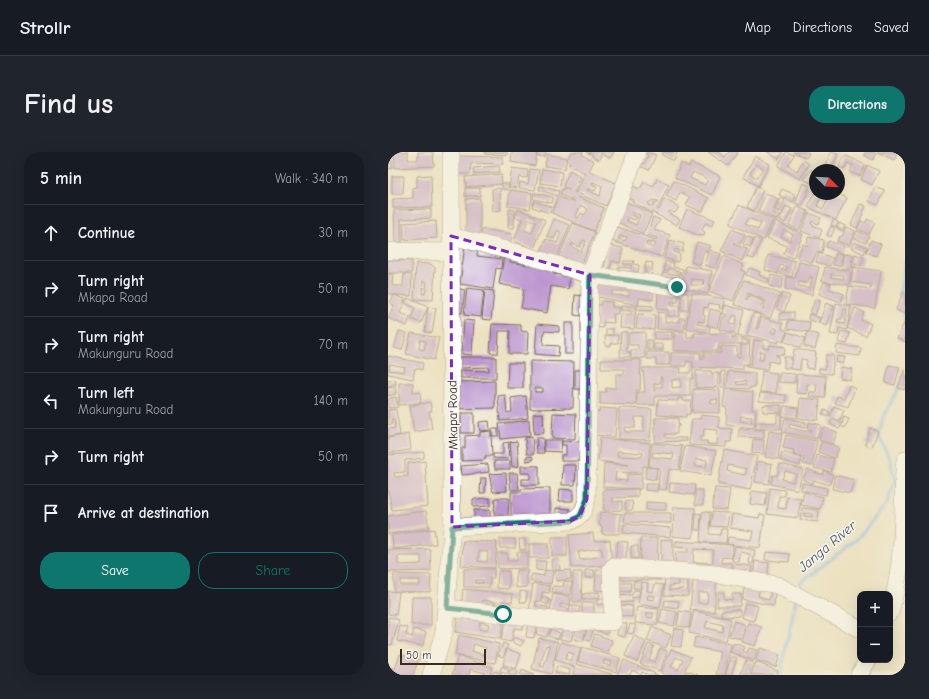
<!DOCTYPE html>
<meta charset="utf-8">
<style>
body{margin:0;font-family:"Comic Neue",sans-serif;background:#20242c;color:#f1f3f6}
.controls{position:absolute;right:12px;bottom:12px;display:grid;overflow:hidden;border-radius:8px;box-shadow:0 4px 16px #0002}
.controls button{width:36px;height:36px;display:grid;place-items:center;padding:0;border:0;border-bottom:1px solid #363941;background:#171b24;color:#f1f3f6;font:20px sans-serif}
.compass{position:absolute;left:421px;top:12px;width:36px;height:36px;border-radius:50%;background:#171b24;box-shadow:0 4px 16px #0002;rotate:114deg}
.scale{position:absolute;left:12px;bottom:10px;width:86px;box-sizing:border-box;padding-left:4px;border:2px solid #3b2a1e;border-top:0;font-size:11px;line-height:14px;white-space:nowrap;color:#3b2a1e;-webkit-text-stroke:3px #f6f6f2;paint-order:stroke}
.stop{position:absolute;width:12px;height:12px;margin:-9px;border:3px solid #0f766e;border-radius:50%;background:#fff}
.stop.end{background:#0f766e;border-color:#fff;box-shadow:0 1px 4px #0008}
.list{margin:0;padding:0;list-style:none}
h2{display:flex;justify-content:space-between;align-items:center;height:52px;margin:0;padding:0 16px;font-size:17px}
h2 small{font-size:13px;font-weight:400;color:#9ea1a6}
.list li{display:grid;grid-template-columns:26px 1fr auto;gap:12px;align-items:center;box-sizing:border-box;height:56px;padding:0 16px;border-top:1px solid #363941}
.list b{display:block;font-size:15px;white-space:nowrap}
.list p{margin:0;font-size:13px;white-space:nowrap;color:#9ea1a6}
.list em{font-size:13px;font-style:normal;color:#9ea1a6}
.actions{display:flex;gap:8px;padding:12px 16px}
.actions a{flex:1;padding:9px 0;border:1px solid #0f766e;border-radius:16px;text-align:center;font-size:14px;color:#0f766e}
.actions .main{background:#0f766e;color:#fff}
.icon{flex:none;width:22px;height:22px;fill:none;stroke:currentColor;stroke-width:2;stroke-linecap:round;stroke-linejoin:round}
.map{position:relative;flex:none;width:517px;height:523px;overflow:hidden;border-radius:16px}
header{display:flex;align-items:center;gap:24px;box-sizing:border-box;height:56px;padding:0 20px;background:#171b24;border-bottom:1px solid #363941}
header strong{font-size:19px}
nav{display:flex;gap:22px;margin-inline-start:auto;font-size:14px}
.intro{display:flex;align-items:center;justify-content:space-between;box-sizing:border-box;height:96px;padding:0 24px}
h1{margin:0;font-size:28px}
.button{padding:10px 18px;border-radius:16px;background:#0f766e;color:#fff;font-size:14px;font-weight:700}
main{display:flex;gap:24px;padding:0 24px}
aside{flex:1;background:#171b24;border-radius:16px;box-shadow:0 4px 16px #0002}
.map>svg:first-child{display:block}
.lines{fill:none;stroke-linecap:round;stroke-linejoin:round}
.stream{stroke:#7db7ee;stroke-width:3.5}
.building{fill:#bc96d0;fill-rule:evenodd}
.minor-casing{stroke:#796a57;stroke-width:18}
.minor{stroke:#fff;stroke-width:17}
.route{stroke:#0f766e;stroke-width:5}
.marked{fill:none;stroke:#7b2cbf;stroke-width:3;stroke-dasharray:8 5;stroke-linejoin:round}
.labels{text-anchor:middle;stroke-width:3;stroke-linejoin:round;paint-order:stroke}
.street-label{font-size:13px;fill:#3b2a1e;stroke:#f6f6f2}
.water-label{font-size:14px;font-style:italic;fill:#4f545c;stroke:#f6f6f2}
</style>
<header>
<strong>Strollr</strong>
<nav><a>Map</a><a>Directions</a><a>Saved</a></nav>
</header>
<div class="intro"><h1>Find us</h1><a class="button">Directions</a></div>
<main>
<aside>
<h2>5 min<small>Walk · 340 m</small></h2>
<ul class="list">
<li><svg class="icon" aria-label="ahead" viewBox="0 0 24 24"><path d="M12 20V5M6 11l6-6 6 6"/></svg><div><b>Continue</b></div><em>30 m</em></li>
<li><svg class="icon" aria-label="right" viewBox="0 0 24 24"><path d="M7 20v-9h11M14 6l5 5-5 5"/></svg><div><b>Turn right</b><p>Mkapa Road</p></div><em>50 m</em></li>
<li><svg class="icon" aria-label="right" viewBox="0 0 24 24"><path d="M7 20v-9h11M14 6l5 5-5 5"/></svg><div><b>Turn right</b><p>Makunguru Road</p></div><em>70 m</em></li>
<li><svg class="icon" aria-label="left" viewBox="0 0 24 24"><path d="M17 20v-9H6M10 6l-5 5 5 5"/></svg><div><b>Turn left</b><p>Makunguru Road</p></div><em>140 m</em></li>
<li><svg class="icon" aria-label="right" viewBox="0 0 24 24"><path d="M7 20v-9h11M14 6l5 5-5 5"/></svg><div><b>Turn right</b></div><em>50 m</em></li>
<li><svg class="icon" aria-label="arrive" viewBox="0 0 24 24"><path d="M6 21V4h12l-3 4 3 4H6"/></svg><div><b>Arrive at destination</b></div></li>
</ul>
<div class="actions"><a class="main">Save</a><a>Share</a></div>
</aside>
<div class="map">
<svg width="517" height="523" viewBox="0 0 517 523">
<rect width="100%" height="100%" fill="#f6f6f2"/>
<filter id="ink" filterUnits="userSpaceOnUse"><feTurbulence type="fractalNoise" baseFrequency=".025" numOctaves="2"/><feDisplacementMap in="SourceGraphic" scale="8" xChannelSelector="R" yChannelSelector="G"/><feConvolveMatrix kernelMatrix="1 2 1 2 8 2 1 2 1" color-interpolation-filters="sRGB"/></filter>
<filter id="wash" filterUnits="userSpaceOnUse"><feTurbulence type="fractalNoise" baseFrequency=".012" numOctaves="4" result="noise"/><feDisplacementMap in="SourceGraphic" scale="16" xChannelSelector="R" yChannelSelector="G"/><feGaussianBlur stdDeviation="0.9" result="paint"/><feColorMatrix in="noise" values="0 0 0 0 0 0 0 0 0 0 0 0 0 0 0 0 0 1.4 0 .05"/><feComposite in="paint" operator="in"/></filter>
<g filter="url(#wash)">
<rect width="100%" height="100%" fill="#ece1c1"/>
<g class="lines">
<!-- stream -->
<g class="stream">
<path d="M514,150l-2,-10 5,-29"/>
<path d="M515,158l2,13"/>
<path d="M410,438l2,-7 57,-44 30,-36 8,-22 -5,-21 -11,-24 4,-19 22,-40"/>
<path d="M392,523l16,-75"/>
</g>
</g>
<g id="blocks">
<!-- building -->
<g class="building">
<path d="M0,0h2l3,16 -5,1z"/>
<path d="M6,0h14v8h10v-8h15l1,14 -39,2z"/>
<path d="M97,0h22v3l-22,-1z"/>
<path d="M124,0h25l-2,14 -24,-4z"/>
<path d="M150,0h8l-2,5 -7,-1z"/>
<path d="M183,0h12l-1,3 12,6 -5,10 27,12 -10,23 -27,-12 -1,3 26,11 -10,23 -42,-18 6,-16 16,5v-2l-14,-5 3,-7 6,2v-1l-6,-3 7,-16 11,7 -7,15 2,1 9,-20 -16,-8 1,-3 -3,-2zM205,30l9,4 -2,10 -13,-6 1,-2 7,3 2,-4 -5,-2zM193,53l7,4 -3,6 -4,-2 -3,5 -3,-1z"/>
<path d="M198,0h16l-3,8 -7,-3 1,-2z"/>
<path d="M216,0h10l-4,6 -7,-3z"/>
<path d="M258,0l10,3 -7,15 -9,-4 2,-3 2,1 4,-9 -2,-1z"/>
<path d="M275,0h14l-3,9 -12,-6z"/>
<path d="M320,0h11l6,5 4,-5h9l-10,14z"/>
<path d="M379,0h16l-4,7z"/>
<path d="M398,0l8,3 -6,10 9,6 6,-11 6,4 -9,15 -22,-13z"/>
<path d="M405,0h14l2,1 -3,5z"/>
<path d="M443,0l7,2 -6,14 -7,-3z"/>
<path d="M478,0l10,1 -3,7 -9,-5z"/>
<path d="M489,0h21l-4,8z"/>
<path d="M159,2l20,4 -2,11 -20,-3z"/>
<path d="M457,3l20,10 -5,11 -10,-4 3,-7 -6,-2 -2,6 -6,-2z"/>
<path d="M70,4l45,1v7l-32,-1 -1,11h-13z"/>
<path d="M367,4l15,8 -12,22 -15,-9zM368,12l7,4 -6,10 -7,-4z"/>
<path d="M293,11l8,4 2,-4 29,13 -8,19 -37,-17zM305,20l15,7 -3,6 -15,-7z"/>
<path d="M479,13l12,6 -7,14 -11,-6z"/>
<path d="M111,14l1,6 -26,2 -1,-6z"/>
<path d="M124,16l16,2 -1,8 -8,-1 -2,11 -8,-1z"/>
<path d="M142,17l9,1 -4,20 -16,-2 1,-6 8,2z"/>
<path d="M154,17l20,3 -2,14 -20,-3z"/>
<path d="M423,18l4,1v14l-12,-6z"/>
<path d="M113,22l1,10 -36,3 -1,-10z"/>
<path d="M43,23l1,32 -39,1v-9l20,-1v-10l4,-1v-11z"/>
<path d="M4,24h12l-1,18h-11z"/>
<path d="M269,27l12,6 -12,24 2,1 5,-11 15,8 -4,6 -5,-2 -2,2 12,6 -3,6 -45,-23 1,-2 -7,-3 6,-11 8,3 4,-7 9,5zM264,48l6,1 -1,2h-3l-1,4 -5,-2 1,-3h2z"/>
<path d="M286,29l35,17 -7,14 -16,-7 4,-8 -10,-5 -4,9 -10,-5z"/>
<path d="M114,31l7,1 -1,6 -6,-1z"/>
<path d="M415,31l7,3 -8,20 -7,-3z"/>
<path d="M152,34l19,5 -1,5 -19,-6z"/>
<path d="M368,35l7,3 -9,21 -7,-4z"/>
<path d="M487,35l10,4 -7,14 -9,-4z"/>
<rect x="77" y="36" width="15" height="8"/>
<path d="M112,36l1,22 -8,1 -1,-22z"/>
<path d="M394,37l14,6 -3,7 -14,-7z"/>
<path d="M122,38l22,3 -2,16 -22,-3z"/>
<path d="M427,39v3h23l9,4 -11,22 -28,-13zM433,45l7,3 -5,9 -6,-3z"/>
<path d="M146,41l19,4 -1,6 -19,-4z"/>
<path d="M378,41l12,6 -6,13 7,4 -2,4 -19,-9z"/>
<path d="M92,46v40h-14v-39z"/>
<path d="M392,46l5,2 -5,12 -5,-2z"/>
<path d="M146,49l18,6 -2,6 -18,-6z"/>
<path d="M236,49l28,13 -9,20 -28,-13zM244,60l8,3 -4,10 -9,-4 1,-4 7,3 2,-3 -6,-3z"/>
<path d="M472,52l6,2 -9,22 -6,-3z"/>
<path d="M351,53l34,15 -9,20 -34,-16zM360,66l13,5 -3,7 -13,-6z"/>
<path d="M398,54l6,3 -7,14 -6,-3z"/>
<path d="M409,55l11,4 -9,19 -10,-5z"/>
<path d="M43,57v9l-30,1 1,23h-7l-1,-32z"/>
<path d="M121,57l6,1 -1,18h-6z"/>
<path d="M130,57l27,11 -11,29 -20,-8 8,-22 -7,-2zM141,67l7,3 -4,11 -8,-3z"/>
<path d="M299,57l28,11 -3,6 -7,-3 -3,7 3,2 -1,4 -3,-1 -1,1 -21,-9z"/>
<path d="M421,61l12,5 -3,6 -6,-3 -1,3 11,6 -3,8 -18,-7z"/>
<path d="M265,65l7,3 -6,10 16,5 -8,22 -50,-16 6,-14 38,13 1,-2 -10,-3zM232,84l7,1 -2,4 -6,-2zM259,90l4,2 1,-2 4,2 -2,3h-4l-4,-2z"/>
<path d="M166,67l16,6 -13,32 -16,-6 5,-12 11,4 4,-11 -3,-2 -4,9 -7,-3z"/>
<path d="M479,67l8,4 -6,11 -12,-5 4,-8 5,2z"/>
<path d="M445,68l5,2 -2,5 -5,-2z"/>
<path d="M48,69l1,17 -33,2 -1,-17z"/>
<path d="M387,69l28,13 -10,24 -10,-4 4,-8 -20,-8zM396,78l9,4 -3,7 -9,-4z"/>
<path d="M185,71l22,9 -15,36 -22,-9zM195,88l3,1 -5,11 -10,-6 1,-3 7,4z"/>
<path d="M451,71l6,3 -2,5 -6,-3z"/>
<path d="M443,74l4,2 -4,9 -4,-2z"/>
<path d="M458,75l9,4 -6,15 -12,-5 3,-5 2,1z"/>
<path d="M94,77l30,5 -2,11 -30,-4z"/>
<path d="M344,77l13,6 -5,9 -5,-2 -2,2 14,5 -5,12 -21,-10z"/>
<path d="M469,79l12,5 -3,7 -12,-5z"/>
<path d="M359,84l6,3 -3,8 -7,-3z"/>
<path d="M420,85l16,3 -2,13 -5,-1 -5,11 -15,-6 6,-13 4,2z"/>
<path d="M367,86l6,2 -7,19 -7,-2z"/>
<path d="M282,88l14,4 -2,8 -7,-3 -1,3 6,2 -2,8 -14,-4z"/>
<path d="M483,88l10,4 -5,12 -10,-4z"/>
<path d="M440,89l16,5 -3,7 -15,-6z"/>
<path d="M309,90l14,4 -2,4 12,4 -5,14 -11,-3 4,-13 -5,-1 -4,14 -9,-3z"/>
<path d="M466,90l13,5 -3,7 -13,-6z"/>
<path d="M77,93l13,1 -1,10 25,3 -1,10 -5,-1 -3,21 -33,-5z"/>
<path d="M221,93l14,3 -3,15 -8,-2 -3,13 -6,-1z"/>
<path d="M431,101l14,5 -3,8 -14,-4z"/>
<path d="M448,101l7,1 -3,12 -7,-1z"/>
<path d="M455,102l9,1 -1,14h-9z"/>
<path d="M467,102l9,3 -3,9 -9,-3z"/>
<path d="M380,103l27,6 -3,16 -12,-3 2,-5 5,1v-3l-7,-2 -2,9 -13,-4z"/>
<path d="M116,104l7,2 -1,4 45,7 -1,5 16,3 -2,12 -17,-3 -4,27 -26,-5 3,-19 -25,-5z"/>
<path d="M336,104l20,9 -3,5 4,2 -12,29 -24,-10z"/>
<path d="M0,108l24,1v12h-24z"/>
<path d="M236,109h10l-1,3 6,1 -1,7h-4l-1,3 -16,-1 1,-7 13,1 1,-4h-9z"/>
<path d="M277,109l9,2 -1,4 10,2 -2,16 -20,-3 2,-10 17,3 1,-3 -8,-3 -4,-1v3l-5,-1z"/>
<path d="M258,110l7,1 -2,14 -7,-1z"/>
<path d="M411,110l20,5 -7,28 -27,-6 2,-12 8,1zM421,125h3l-2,11 -12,-2 1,-4 9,1z"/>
<path d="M28,111l15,1 4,4 -2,32 -19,-1zM35,129l4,1 -2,12h-3z"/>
<path d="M298,114l26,5 -4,23 -26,-6zM304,127l12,1 -1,5h-12z"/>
<path d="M437,115l26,4 -2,14 -27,-4zM443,122l13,1 -1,4 -12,-2z"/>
<path d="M465,115l28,4 -6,37 -29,-4 3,-18 22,3 1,-4 -21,-3z"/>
<path d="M361,116l11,4 -1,3 10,4 -2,4 -21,-8z"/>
<path d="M0,122h5l-1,12h11l1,-12 8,1 -1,21 -23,-2z"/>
<path d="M383,123l13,3 -3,10 -12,-2z"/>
<path d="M209,127l57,10 -1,11 -14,-2 -1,7 -45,-9zM224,139h17v5l-17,-1z"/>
<path d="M356,128l36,14 -10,24 -36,-14zM360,141l18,8 -3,8 -3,-2 4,-5 -15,-7 -2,5 -2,-1z"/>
<path d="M436,130l7,2 -2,5 15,5 -3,8 -22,-8z"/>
<path d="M79,136l17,2 -3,27 -17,-2z"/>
<path d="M71,137l6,1 -3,23 -6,-1z"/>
<path d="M97,138l9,1 -3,29 -9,-1z"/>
<path d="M270,139h20v11h-7v4h9l-1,10h-11v-6l-11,-1z"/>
<path d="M293,140l7,1v17h-7z"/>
<path d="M515,140l2,1v21l-9,-4z"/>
<path d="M304,141l33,6 -2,10 -4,-1 1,-3 -11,-2 -1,5 -4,-1 -1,8 2,1 -1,6 -6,-1 -1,3 13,2 -1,7 -23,-5z"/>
<path d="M394,141l8,3 -6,16 -8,-3z"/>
<path d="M6,143l11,4 -5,14 10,4 -3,9 -19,-8 6,-13 -4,-2z"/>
<path d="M187,143l8,1 -1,20 -8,-1z"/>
<path d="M19,146l21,9 -7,16 -10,-4 4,-11 -10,-5z"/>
<path d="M427,147l5,2 -5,14 -5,-2z"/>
<path d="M213,149l11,1v5h7v7h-6l1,9 -11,-1v6l-8,-1 3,-22h3z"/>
<path d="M438,151l8,3 -7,20 -8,-3z"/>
<path d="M448,151l15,3 -4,24 -8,-2 -1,7 -8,-1zM456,157h3l-2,15 -8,-1 1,-4h4z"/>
<path d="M250,153l15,1 -1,5 -15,-1z"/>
<path d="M337,153l19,5 -6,24 -18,-4 3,-13h3l1,-2 -4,-1zM346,163l3,1 -2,9 -6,-1z"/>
<path d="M233,154h15l-2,23 -14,-1 1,-14 10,1v-4l-10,-1z"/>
<path d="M40,155l8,1 -4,25 -7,-1z"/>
<path d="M467,156l9,4 -3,8 10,4 -5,12 -19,-8z"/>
<path d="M322,157l12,3 -4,16 -11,-3z"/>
<path d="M270,160l7,1v9h14v-4h6l-1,12 -27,-1z"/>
<path d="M406,160v7l-14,1v-7z"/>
<path d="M365,161l7,1 -4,15h2l3,-12 22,6 -1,6 5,2 -4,11 -4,-2 -1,3 -31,-8zM385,175l4,2 -2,5 -4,-2z"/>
<path d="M250,162l17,1 -1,15 -18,-2z"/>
<path d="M421,162l11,4 -2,5 -10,-4z"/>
<path d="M76,168l10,1 -2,34 -10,-1z"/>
<path d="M400,168l22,2 -1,10 -22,-3z"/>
<path d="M517,169v21l-8,-4z"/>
<rect x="177" y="171" width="8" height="31"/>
<path d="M104,172l29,1v6l7,1 -1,22h-18l1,-23h-11l-1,22h-8z"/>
<path d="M149,172l22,2v6l-15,-1 -1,14 16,1 -1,10 -23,-2z"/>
<rect x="218" y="177" width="7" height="6"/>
<path d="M11,179l8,2 -5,17 -8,-2z"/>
<path d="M286,179l13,1v5h7v-4l38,1v4h3v-2h7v8h-23l-1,7h-44z"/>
<path d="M453,179l9,2 -3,11 -9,-2z"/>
<path d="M233,180h6v20h3v5h-10z"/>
<path d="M257,180v26l-14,1v-9h7v-5h-9v-12z"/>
<rect x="266" y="180" width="18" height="7"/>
<path d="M400,180l17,6 -5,10 -16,-7z"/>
<path d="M419,180l12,3 -4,14 -11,-3z"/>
<path d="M23,181l28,5 -5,22 -28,-6zM32,188l6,1 -2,9 -5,-1z"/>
<path d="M230,183v8h-7v3h-5l-1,-10z"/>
<path d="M356,185h6l-1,27h-6v5l-51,-2 1,-5 -7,-1v5h-15v-13h30v6h3v-6h17v-7l16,1v10h4v-12h7v-5h-4z"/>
<path d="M259,188h6l-1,10h-5z"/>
<path d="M366,188l9,1v7l6,1 1,-4 15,2 -1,8 -8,-1v2h3l-1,7 -9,-2 -2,9 -21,-3v-2h5zM372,199l4,1 -1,8h-4z"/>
<rect x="266" y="192" width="9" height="6"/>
<path d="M449,193l24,3 -1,8 -24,-3z"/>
<path d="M406,197l22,3 -2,17 -8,-1 1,-8 -6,-1 -1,11 -9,-1z"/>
<path d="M259,200h22v13h-13v-6h-9z"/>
<path d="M438,203h8l-2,19 -13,-1v-5l6,1z"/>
<path d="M0,204l35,7 -1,7 -7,-2 -2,11 -25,-5zM2,212l15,3 -1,5 -15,-2z"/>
<path d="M449,204l8,1 -2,7 -7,-2z"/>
<path d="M73,205h35v21h-35v-8l28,1v-4l-28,1z"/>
<rect x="396" y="205" width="7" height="11"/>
<path d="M213,208h40l-1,30h-4v15l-36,-1v-12h6v-4h10v-14h8v-5h-23z"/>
<path d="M142,209l44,1 -1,46 -43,1zM147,236h8v4h-8z"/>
<path d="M120,211h15v25h-16z"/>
<path d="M501,213l11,2 -5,18 -10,-2z"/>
<path d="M453,215l11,2 -2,11 -10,-2z"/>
<path d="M255,216h38l-1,5h10v-3h3v9l-3,-1v18h-35v9h-18v-13h8zM272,225h2v10h-6v4h-2v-7l6,-1zM293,227v8l-9,1v-8z"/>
<rect x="187" y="218" width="8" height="19"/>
<path d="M516,218h1v20l-7,-2z"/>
<path d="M308,219h15v2h7v10h3v-12h4v16l-29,1z"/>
<path d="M340,219l27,2v14h-4l-1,2 -23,-1zM358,229v3l-9,1 -1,-3z"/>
<path d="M374,219l15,2 -1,20 -16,-1z"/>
<path d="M391,221l16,1v9l-16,-1z"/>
<path d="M409,222l29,2 -1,22 -16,-1 1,-5h6l1,-7 -10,-1v10l-11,-1z"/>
<path d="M7,227l1,5 -8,2v-5z"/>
<path d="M107,229v27l-38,1 -1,-27z"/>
<path d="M11,231h14v10l7,-1 1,11 -22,2z"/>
<path d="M461,233l6,3 -7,19 -13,-4 2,-7 7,3z"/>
<path d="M7,235l1,7 -8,2v-8z"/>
<path d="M305,237l27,1v23l-28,-1zM329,247l1,5h-7v-4z"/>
<path d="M337,237l28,3 -1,18h4l-2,18 -28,-3 1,-17 -4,-1zM353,264l11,1 -1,6 -11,-2z"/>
<path d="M372,241l26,2v8l-27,-2z"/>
<path d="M117,243l2,18 5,-1 -1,-14 15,-2 2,22 -28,3 -2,-25z"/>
<path d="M8,245l2,10 -10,1v-9z"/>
<path d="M290,246h5v3h8l-1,13h-4v3l-29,-2 1,-15 20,1z"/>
<path d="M412,246l20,2 -2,20 -20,-2z"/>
<path d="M42,250l2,9h-3l3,18 -18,3 -4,-26z"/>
<path d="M375,253h18v8l-18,-1z"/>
<path d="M396,254l14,2 -2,10 -14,-2z"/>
<path d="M446,254l10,4 -4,11 -10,-4z"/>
<path d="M212,256l17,1 -2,28 -21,-2 2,-24 3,1z"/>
<path d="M231,256l33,1 -2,31 -31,-1zM247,265h9v15h-19v-5l10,1z"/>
<path d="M8,257l4,26 -12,2v-8l7,-1 -1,-9h-3l1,5 -4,1v-15z"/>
<path d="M436,258l6,2 -2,5 -6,-3z"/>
<rect x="73" y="261" width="13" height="20"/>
<path d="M155,261l1,20 -10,1 -1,-20z"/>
<path d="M165,261l23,1 -1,25 -23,-1z"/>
<path d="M389,262h4v15h-25v-7l21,1z"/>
<path d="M313,263l18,2v11l13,1 -1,13h-5v5l-37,-2 3,-26h8zM316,277l14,1 -1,15 -10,-1v-3h-7v-4h3z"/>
<path d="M456,265l5,2 -4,9 -4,-2 -2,3 -9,-5 2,-5 10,5z"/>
<path d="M267,266h23v6l2,2h-3v8h-12v4h22v3l-32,1z"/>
<path d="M397,266l21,4 -1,6 -16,-4v4l21,4 1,-3h-4l2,-7 12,3 -4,14 -35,-7z"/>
<path d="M141,268l1,16 -29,3 -2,-15z"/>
<path d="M101,269l1,9 -10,1 -1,-9z"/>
<path d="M435,275l14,5 -4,12 -14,-4z"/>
<path d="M482,276l8,3 -6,16 -7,-3z"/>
<rect x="104" y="277" width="6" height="7"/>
<path d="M351,277l25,1v8l-25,-1z"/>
<path d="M103,279l1,25h-7v4l-23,1v-13h3v-12l15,-1v-3z"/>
<path d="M381,279l13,2 -4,26 -13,-2z"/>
<path d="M21,282l2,16 -23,3v-15z"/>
<path d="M398,283l31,6 -5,25 -9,-2 1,-7 -11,-3 1,-4 -11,-2z"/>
<path d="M144,285l2,17h-7l-2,-16z"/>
<path d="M148,286h7l1,15h-7z"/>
<path d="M212,286l50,5 -2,23h-5l-1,7 -26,-1 -1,8 12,1v-7l15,1 -1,14 -38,-2 1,-24 25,2 -31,-4zM230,299l25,2 -1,4 -25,-1z"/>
<path d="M365,287l11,1 -1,14 -11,-1z"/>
<path d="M156,288h18l-1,12 -17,-1z"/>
<path d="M129,289l2,25 -7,1 -2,-25z"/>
<path d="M174,289l18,1 -1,19h-18v-6h5v-10h-4z"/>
<path d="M121,290l-1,17 -15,-1v-4h10v-11z"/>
<path d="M433,290l18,5 -4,11 -17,-6z"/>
<path d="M264,291l30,3 -3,24 -10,-1 -3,21 -8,-1 2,-21 -11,-1zM265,300l21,2 -1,5 -21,-2z"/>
<path d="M297,294l31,5 -5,25 -31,-5zM308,307l11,1 -1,7 -11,-1z"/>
<path d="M336,298l33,6 -7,34 -32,-6zM340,313l19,4 -2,6 -18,-4z"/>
<path d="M36,300v6l-19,2v12l-11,1 1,4 13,-1v-13l17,-2 3,45 -36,4 -4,-20v-35z"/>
<path d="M394,300l20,6 -2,8 -20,-6z"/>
<path d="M429,303l17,4 -3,13 -17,-4z"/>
<path d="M144,304l1,4 -7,1v-4z"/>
<path d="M106,309h16v8h-15z"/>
<path d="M370,309l14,3 -3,20 -14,-2z"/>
<path d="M100,312l1,8 -27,3 -1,-9z"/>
<path d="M392,312l23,5 -5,21 -27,-6 2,-9 4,1zM397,319l11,3 -3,8 -11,-3z"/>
<path d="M175,313h13l-1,20h-13z"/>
<path d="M133,314h18v19h-17v-6h8v-6h-9z"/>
<path d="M258,315l11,1 -1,12 -11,-2z"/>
<path d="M419,317l16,6 1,-4 9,4 -4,10 -15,-5 -2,4 -9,-4z"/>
<path d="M118,321l1,18 -14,1 -4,-18z"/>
<path d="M121,321h8l2,17h-8z"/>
<path d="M447,323l19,5 -4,13 -18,-4z"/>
<path d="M93,326h5l-1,15h-5z"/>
<path d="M282,331l25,2 -1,10 -25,-3z"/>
<path d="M414,331l25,5 -1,7 -25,-5z"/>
<path d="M257,332h13l-1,7 -12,-1z"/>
<path d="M162,336v31l-39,-3v-24h10v-3z"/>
<path d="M327,336l15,1 -3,21 -15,-1z"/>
<path d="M382,336l15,2v6h-6l-1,12 8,1 1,-12 14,2 -3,19 -31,-4z"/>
<path d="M172,337l13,1v11h-14z"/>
<path d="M250,337v8l-25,1v4l9,-1v9l-18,1 -1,-21z"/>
<rect x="307" y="338" width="8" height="15"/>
<path d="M364,339l15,2 -2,13 -15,-2z"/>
<path d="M416,340l19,5 -3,12 -19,-4z"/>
<path d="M102,346v8l-17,1v-8z"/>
<path d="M107,346h14l-1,18 -14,-1z"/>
<path d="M244,349l1,9 -7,1 -1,-9z"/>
<path d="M258,350l20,1v7h-20z"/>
<path d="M286,355l21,1 -2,30 -20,-2z"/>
<path d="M168,356l14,1v8h-14z"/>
<path d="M414,356l17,2 -1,12 -18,-2zM416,361l8,1v3l-8,-1z"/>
<rect x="86" y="358" width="16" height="8"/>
<path d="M38,359l3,17 -41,6v-18z"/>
<path d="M212,360l21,2 -2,20h-17v-8l-3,-1z"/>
<path d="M314,360h8l-1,22 11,1 1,-6h6l-1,14 -26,-1z"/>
<path d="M324,360l17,1 -2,14 -17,-1z"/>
<path d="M237,361h46v10l-47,-1z"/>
<path d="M308,361l5,1 -1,16h-5z"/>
<path d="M344,362l27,4 1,-4 5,1 -5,33 -33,-4 1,-7 23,3 2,-9 -23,-3z"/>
<path d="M236,372l47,4 -1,9 -47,-4z"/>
<path d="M46,377l2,15 -43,5 -1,-14z"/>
<path d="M205,381l1,8 16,-1 2,25 -40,3 -3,-33zM213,396l2,8 -23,4 -2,-8z"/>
<rect x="164" y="385" width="15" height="19"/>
<path d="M253,386h17l-1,28 -17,-1z"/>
<rect x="112" y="387" width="15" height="9"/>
<path d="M131,387h6l1,10 -6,1z"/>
<path d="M285,387v28h-12v-27z"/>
<path d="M75,389l34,1 -2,26 -34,-2zM91,399l9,1 -1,10 -9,-1z"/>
<path d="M230,389l10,1 -3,21 -10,-2z"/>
<path d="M288,389l57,4 -1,13 -10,-1 -1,6h11v8l-57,-3 1,-16h12v-4l-13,-1zM306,397l19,1v13l-20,-1z"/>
<rect x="141" y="392" width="19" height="14"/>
<path d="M243,394h7v13l-7,-1z"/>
<path d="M347,394l20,4 -2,14 -4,-1 1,-9 -10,-2 -1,10 -7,-1z"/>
<path d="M42,397l1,22 -43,1v-22zM10,404h23v8l-23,1z"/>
<path d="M129,400h10v16l-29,1v-16h9v8h10z"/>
<path d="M378,400l24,2 -1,8 -24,-2z"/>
<path d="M164,407h7l1,11h-8z"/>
<path d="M148,409h10l-1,10 -9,-1z"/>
<path d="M367,409l14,2 -2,16 -14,-2z"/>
<path d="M346,412l18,2 -1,10 -18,-2z"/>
<path d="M76,417h30v9h-4v9h-26zM87,428h8v3h-8z"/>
<path d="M128,418h11v17l-11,1z"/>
<path d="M157,418l8,1 -2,13 -21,-3 2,-7 12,2z"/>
<path d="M182,418l1,9 -15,2 -1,-10z"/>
<path d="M197,418h9v7l-9,1z"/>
<path d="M208,418l14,1 -1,20 -14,-1z"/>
<rect x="233" y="418" width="21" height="10"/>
<path d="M110,419h11v18l-12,-1z"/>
<rect x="256" y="419" width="16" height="9"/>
<path d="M185,420h9l-1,30h-8z"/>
<path d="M277,420h23v24l-24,-1zM291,422h3l1,15 -14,1v-4l10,-1z"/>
<path d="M306,421l23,3 -3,36 -24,-2zM310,440h10l-1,11h-9z"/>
<path d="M6,422l37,1 -1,17 -36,-1zM12,428h20v5h-20z"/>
<path d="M358,428l29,9 -1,17 -32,-7zM372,436l11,4 -2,8 -11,-4z"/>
<path d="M176,429l8,1 -1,13 -19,-2 1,-7 10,1z"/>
<path d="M246,429h7l-1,8 -7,-1z"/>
<path d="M254,430l6,1 -1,8 6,1 2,-8 9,1 -4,23 -22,-4zM260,443l7,1 -1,4 -7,-1z"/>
<path d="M145,431l17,3 -1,7 -7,-1 -1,9h-5l-1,5 13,1 -1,8 -18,-3z"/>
<path d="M231,431h12l-1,9 -17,-1z"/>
<path d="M75,437l50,5 -1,8 -10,-1 -1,5h5l-1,7 -44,-5zM95,448l12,2v5l-13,-2z"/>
<path d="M246,438l6,1 -2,7 -6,-1 1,5 -18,1 -1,-7 18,-1z"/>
<path d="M0,439l11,1 -3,23 -8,-1z"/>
<path d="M132,439l7,1 -1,10h-6z"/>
<path d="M211,440l1,6 -18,2v-6z"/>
<path d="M330,440h6v7l8,1v-6h9l-1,12h-23z"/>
<path d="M165,442l18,3 -1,8 -10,-1v3l8,2 -2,11 -17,-3z"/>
<path d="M24,445h19v28h-20z"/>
<path d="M155,445l7,3 -2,5 -7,-3z"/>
<path d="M219,446l1,5 -11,2 -1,-5z"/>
<path d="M277,448l14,1 -1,8 -14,-2z"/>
<path d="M206,450v16l-12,1v-16z"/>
<path d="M357,451l13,3 -4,15 -12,-3z"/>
<path d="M182,453l10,2 -3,13 -9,-2z"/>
<path d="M233,453l12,1 -1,11 -13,-2z"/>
<path d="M249,455l22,2 -2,16 -22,-2zM259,461h6v5l-6,-1z"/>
<path d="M274,457l15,3 -3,14 -15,-3z"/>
<path d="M352,457v7l-18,1 -1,-6z"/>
<path d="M71,459l45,7 -4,21 -45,-7zM92,470l9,2 -2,7 -8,-2z"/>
<path d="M291,459l12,2 -2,15 -12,-2z"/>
<path d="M306,459l37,8 -5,22 -37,-8zM319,469l16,4 -1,7 -17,-4z"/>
<path d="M0,465l11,3 -7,25 -4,-1z"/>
<path d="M118,467l18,3 -2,7 -8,-1 -3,14 -10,-2z"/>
<path d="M152,469l11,4 -5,12 -10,-3z"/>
<path d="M346,469l11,4 -4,14 -12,-3z"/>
<path d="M140,470l9,1 -3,15 -8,-1z"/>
<path d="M202,470l5,2 -5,17 -6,-2z"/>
<path d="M232,470l7,2 -2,13 -8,-2z"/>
<path d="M176,471l11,3 -4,15 -11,-2z"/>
<path d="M360,471l14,4 -7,19 -13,-4z"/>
<path d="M209,472l12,4 -2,6 -12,-4z"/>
<path d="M242,472l6,1 -3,9 -6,-1z"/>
<path d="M12,474l8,2 -2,7 6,2 2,-8 12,3 -3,14 -26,-5z"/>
<path d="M189,474l9,2 -3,13 -9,-2z"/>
<path d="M264,475l19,8 -5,13 -19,-7z"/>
<path d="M286,476l9,2 -2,17 -10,-1z"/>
<path d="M163,477l9,4 -2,6 -10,-3z"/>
<path d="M207,482l17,6 -4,12 -17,-6z"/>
<path d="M71,483l40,9 -4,19 -40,-8zM86,492l12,4 -2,7 -12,-4z"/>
<path d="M246,484l12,6 -9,20 -12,-6z"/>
<path d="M126,485l10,4 -3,5 -9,-4z"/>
<path d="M307,485l36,7 -6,31h-9l5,-23 -28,-5z"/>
<path d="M151,486l19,4 -7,32 -19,-5zM158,493l4,1 -6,21 -4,-1z"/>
<path d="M173,490l20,6 -5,16 39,11h-42l2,-8 -20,-7zM180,500l6,2 -3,7 -6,-2z"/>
<path d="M115,491l5,2 -5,12 -5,-2z"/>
<path d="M346,491l11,4 -2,4 4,2 2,-5 8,2 -3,11 -24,-9z"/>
<path d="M260,492l6,2 -5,14 6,2 5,-14 7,3 -7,20 -20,-7z"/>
<path d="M194,495l38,11 -4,14 -38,-11zM216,508l8,2 -1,4 -8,-2z"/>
<path d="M372,496l20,7 -4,12 -20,-7z"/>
<path d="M119,497l14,5 -5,15 -13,-4z"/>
<path d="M283,497l20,8 -8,18h-18l-4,-2zM288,505l7,3 -5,10 -7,-3z"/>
<path d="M23,500l9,3 -7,20h-25v-8l7,2 5,-15 9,3z"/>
<path d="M70,504l34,11 -2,8h-6l1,-2 -15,-4 -1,6h-17z"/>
<path d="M344,504l5,2 -6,17h-6z"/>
<path d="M236,508l34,15h-9l-7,-3 -1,3 -9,-5 -2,5h-13z"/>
<path d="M358,508l7,3 -4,12h-9z"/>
<path d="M368,510l22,9 -2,4h-25z"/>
<path d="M114,514l7,4 -3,4 -6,-3z"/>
<path d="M169,514l13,4 -1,5 -14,-2z"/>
<path d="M123,517l7,3 -1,3h-9z"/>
<path d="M134,518l12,5h-14z"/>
<path d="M106,519l7,2v2h-9z"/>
<path d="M299,519l11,4h-12z"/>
</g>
</g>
</g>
<g filter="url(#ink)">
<use href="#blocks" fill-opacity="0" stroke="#796a57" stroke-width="1"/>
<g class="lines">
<defs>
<g id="minor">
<path d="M63,84l71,18 68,21 87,12"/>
<path d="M0,99l63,1"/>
<path d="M64,375l119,-6c10,-5 13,-10 16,-22l3,-224 47,-123"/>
<path d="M59,456l125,14 12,-1 29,1 -2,-52 2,-3h4l100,7 60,11 83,44"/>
<path d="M502,460c9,-30 13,-69 13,-100 0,-18 0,-35 2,-52"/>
<path d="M43,523l13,-43 8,-105 -1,-375"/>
<path d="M471,523l9,-15"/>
</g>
</defs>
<!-- minor casing -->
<use href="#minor" class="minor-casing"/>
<!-- minor -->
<use href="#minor" class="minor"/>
</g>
</g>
<g class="lines" filter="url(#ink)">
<!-- route -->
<path class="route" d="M115,462l-56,-6 5,-81 119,-6 9,-5 7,-17 3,-224 87,12"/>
</g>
<!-- marked area -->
<path d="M0 0H517V523H0ZM63,84l139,39 -3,224 -7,17 -9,5 -119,6z" fill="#ece1c1" fill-opacity=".55" fill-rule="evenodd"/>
<path class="marked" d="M63,84l139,39 -3,224 -7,17 -9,5 -119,6z"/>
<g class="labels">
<!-- street labels -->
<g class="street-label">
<text transform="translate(64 263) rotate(-91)" y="5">Mkapa Road</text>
</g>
<!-- water labels -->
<g class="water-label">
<text transform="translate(439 394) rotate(-40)" y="5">Janga River</text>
</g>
</g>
</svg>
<div class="controls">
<button>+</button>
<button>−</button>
</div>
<svg class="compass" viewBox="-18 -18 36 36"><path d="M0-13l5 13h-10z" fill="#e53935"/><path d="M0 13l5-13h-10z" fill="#9ea1a6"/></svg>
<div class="scale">50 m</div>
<div class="stop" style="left:115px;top:462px"></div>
<div class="stop end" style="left:289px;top:135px"></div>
</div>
</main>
